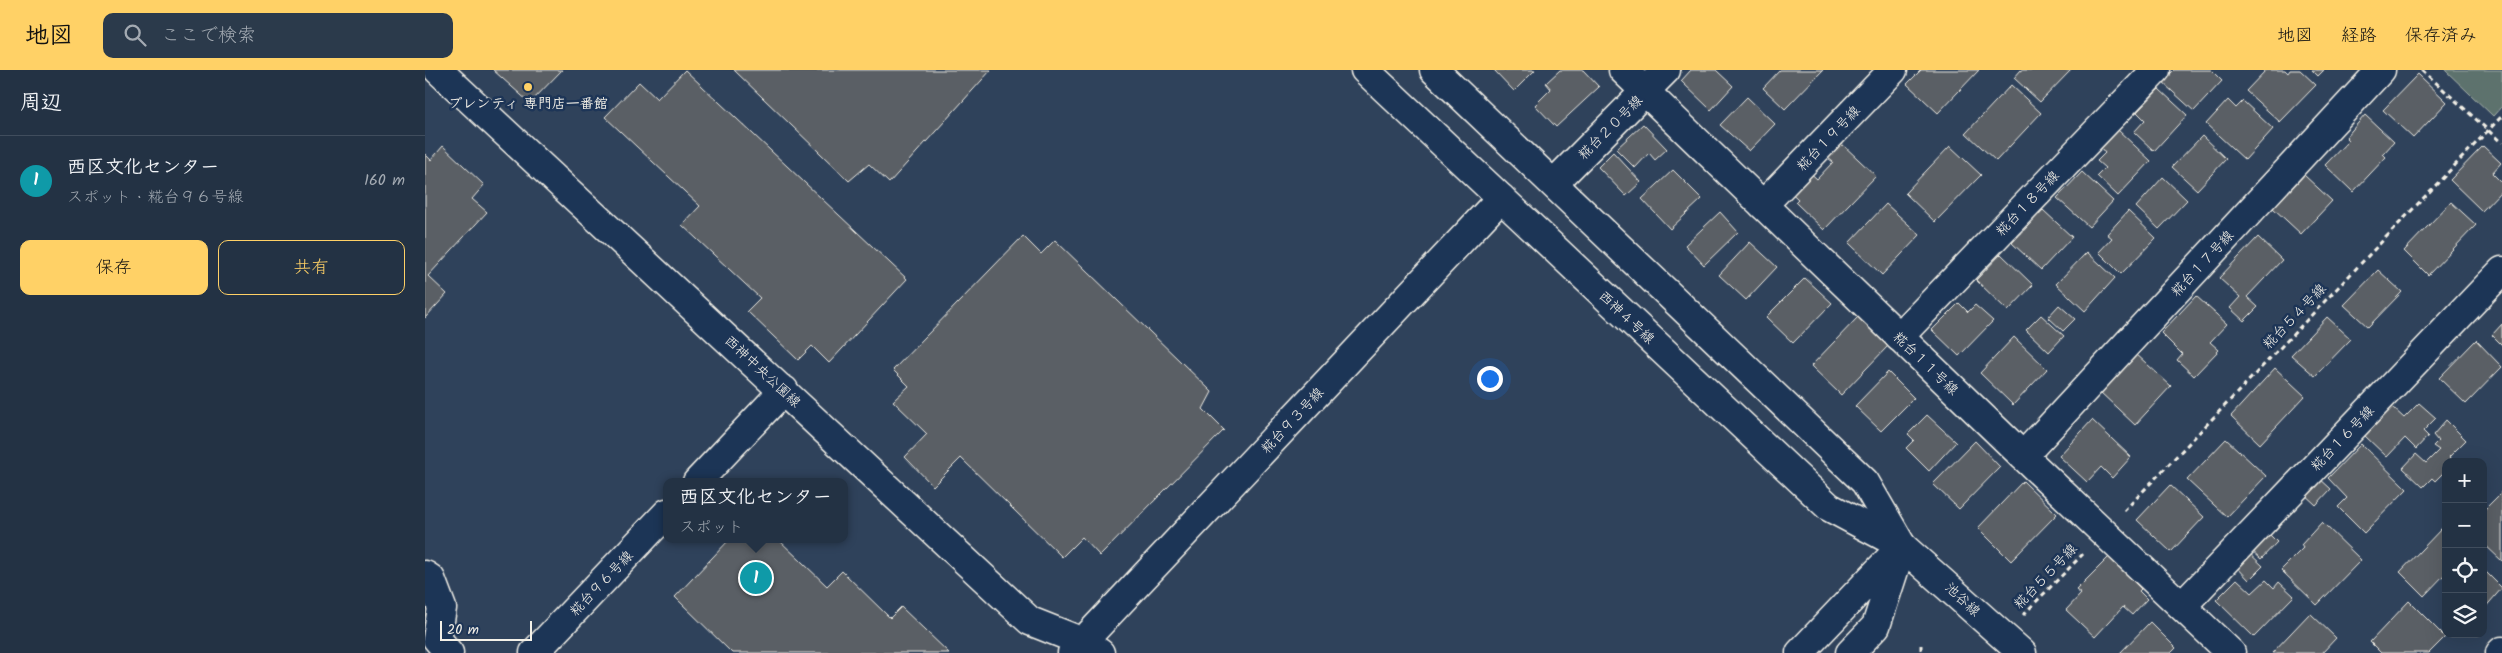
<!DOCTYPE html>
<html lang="ja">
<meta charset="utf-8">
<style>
body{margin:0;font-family:Kalam,"Klee One",sans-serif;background:#2b3a4b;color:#f1f3f6}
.controls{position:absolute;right:15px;bottom:15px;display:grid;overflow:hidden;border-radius:10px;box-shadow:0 5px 20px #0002}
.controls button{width:45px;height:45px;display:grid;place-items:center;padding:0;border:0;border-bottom:1px solid #404d5d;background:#233244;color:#f1f3f6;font:25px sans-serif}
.scale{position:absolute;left:15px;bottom:12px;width:92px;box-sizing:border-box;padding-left:5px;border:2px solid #f4f1e8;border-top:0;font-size:14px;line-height:18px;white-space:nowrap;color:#f4f1e8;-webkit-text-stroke:4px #1d3557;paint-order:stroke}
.you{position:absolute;left:1064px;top:308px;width:18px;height:18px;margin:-12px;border:4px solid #fff;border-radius:50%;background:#1a73e8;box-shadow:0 0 0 8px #1a73e833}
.badge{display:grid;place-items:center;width:32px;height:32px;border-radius:50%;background:#ffd166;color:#fff;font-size:16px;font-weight:700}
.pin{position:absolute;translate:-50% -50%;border:2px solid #fff;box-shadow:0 1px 5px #0006}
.popup{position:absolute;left:238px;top:408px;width:185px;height:65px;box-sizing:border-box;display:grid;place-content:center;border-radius:10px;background:#233244;filter:drop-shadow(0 1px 4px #0005);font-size:16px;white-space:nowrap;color:#a3aab2}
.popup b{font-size:19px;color:#f1f3f6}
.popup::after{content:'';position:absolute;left:50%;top:100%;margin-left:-10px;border:10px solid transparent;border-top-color:#233244}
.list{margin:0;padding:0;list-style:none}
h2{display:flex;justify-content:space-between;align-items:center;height:65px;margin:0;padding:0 20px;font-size:21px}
h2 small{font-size:16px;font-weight:400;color:#a3aab2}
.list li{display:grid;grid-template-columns:32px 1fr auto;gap:15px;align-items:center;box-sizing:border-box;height:90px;padding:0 20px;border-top:1px solid #404d5d}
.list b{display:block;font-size:19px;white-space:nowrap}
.list p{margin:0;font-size:16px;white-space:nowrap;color:#a3aab2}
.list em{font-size:16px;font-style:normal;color:#a3aab2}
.actions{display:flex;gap:10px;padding:15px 20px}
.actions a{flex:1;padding:11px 0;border:1px solid #ffd166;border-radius:10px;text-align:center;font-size:18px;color:#ffd166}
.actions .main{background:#ffd166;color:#111}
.icon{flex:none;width:28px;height:28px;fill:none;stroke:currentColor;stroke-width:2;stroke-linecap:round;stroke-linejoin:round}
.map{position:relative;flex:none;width:2077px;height:583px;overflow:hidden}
header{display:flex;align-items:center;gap:30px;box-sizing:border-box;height:70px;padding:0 25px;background:#ffd166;color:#111}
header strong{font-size:24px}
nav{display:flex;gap:28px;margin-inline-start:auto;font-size:18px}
.search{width:350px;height:45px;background:#2b3a4b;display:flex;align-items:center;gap:12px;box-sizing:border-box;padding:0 18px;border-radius:10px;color:#a3aab2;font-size:19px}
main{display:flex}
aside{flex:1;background:#233244}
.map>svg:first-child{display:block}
.green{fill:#5d726d;stroke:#a8b2aa}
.building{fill:#5a5f65;stroke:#f4f1e8}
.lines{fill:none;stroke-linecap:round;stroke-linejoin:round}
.minor-casing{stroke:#f4f1e8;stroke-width:31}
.path{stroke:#f4f1e8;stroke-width:3;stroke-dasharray:5 4;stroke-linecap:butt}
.minor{stroke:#1d3557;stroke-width:28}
.poi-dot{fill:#ffd166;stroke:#1d3557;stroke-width:2}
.labels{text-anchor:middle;stroke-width:5;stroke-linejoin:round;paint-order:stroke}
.poi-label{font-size:14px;font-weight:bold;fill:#f4f1e8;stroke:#1d3557}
.street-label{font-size:14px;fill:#f4f1e8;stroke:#1d3557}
</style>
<header>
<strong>地図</strong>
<div class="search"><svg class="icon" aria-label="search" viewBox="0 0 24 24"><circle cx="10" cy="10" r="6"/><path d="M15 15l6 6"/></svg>ここで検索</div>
<nav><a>地図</a><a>経路</a><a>保存済み</a></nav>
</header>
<main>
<aside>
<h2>周辺<small></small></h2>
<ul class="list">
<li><span class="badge" style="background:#0f9aa8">1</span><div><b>西区文化センター</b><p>スポット · 糀台９６号線</p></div><em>160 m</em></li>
</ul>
<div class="actions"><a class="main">保存</a><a>共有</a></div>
</aside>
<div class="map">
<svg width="2077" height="583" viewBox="0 0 2077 583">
<rect width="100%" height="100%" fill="#2f425b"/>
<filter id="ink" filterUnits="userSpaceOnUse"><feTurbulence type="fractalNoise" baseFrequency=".02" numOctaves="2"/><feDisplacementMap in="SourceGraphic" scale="10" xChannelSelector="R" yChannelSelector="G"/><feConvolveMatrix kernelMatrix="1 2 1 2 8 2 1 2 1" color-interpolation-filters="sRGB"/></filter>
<g filter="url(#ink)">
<!-- green -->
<path class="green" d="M2020,0h57v36l-9,10z"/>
<!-- building -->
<g class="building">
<path d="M68,0h69l-32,33z"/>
<path d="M260,0l222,209 -78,84 -17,-17 -14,14 -51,-49 13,-13 -78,-73 18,-19 -95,-89 34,-35 18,17z"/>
<path d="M309,0h257l-102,113 -20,-19 -20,17z"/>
<path d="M1069,0h41l-21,21z"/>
<path d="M1135,0h23l16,17 -43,40 -21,-22 16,-16 -5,-6z"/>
<path d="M1266,0h25l17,16 -22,24 -30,-29z"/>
<path d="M1355,0h43l-38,39 -22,-21z"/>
<path d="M1496,0h58l-41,43 -31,-29z"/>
<path d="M1596,0h50l-31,32 -26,-24z"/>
<path d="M1749,0h37l11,11 -28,30 -32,-29z"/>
<path d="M1841,0h19l3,3 2,-3h10l16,15 -36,37 -34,-31z"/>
<path d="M1887,0h12l-6,6z"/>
<path d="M1993,4l29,28 -34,36 -30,-28z"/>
<path d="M1586,15l30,28 -45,48 -30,-28z"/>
<path d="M1734,19l28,26 -33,36 -20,-19 11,-12 -8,-8z"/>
<path d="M1322,27l28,27 -26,27 -29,-26z"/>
<path d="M1803,30l8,8 7,-7 30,28 -28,31 -39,-36z"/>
<path d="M1940,45l29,27 -11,12 3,3 -33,35 -28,-27 24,-25 -3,-3z"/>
<path d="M1218,54l24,25 -12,11 -6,-7 -14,15 -19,-19z"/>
<path d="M1693,60l33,31 -33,35 -21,-20 8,-8 -8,-7 8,-8 -4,-5z"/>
<path d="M1777,66l24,23 -29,31 -25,-23z"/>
<path d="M1416,73l35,33 -52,54 -29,-28 3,-3 -11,-10 19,-20 11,10 16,-17 -5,-4z"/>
<path d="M18,76l41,39 -12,14 15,13 -59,64 19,18 -22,24v-164l6,6z"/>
<path d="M1525,76l31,29 -46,47 -30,-29z"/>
<path d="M2058,76l18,17 -9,10 10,10v7l-20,21 -32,-31z"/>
<path d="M1188,82l28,30 -15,14 -28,-29z"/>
<path d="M1248,100l29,29 -32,30 -28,-30z"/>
<path d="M1657,102l31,29 -24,26 -32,-29z"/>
<path d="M1879,105l28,26 -31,33 -28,-26z"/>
<path d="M1738,107l24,23 -28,29 -23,-22z"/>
<path d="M2026,132l25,23 -48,50 -24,-24z"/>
<path d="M1461,134l34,31 -38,40 -33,-32z"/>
<path d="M1618,140l29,27 -31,33 -29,-27z"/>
<path d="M1703,141l28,27 -35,36 -22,-22 13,-14 -5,-4z"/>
<path d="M1295,142l18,20 -34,33 -19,-20z"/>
<path d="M598,166l18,18 14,-14 157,152 -9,17 21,21 -124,126 -18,-19 -20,20 -101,-99 -28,28 -28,-29 22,-23 -34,-33 16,-15 -16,-16z"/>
<path d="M1833,167l24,23 -35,37 11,10 -14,14 -14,-13 10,-11 -21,-19z"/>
<path d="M1325,172l27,25 -31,33 -27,-25z"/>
<path d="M1662,182l28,26 -30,33 -29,-27z"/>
<path d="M1576,184l32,31 -25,26 -32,-31z"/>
<path d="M1953,200l24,22 -34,35 -24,-22z"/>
<path d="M1380,208l27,25 -39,40 -27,-26z"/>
<path d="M1771,226l31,28 -17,18 9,8 -25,26 -17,-16 5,-6 -21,-21z"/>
<path d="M1534,233l9,9 7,-7 18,16 -34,35 -27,-26z"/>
<path d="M1634,235l16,14 -12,12 -15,-14z"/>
<path d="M1616,245l23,21 -15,16 -23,-22z"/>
<path d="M1433,247l30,29 -47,49 -30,-29z"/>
<path d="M1902,247l24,22 -36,37 -24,-21z"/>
<path d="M2077,254v21l-10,-10z"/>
<path d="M1589,267l33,32 -34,36 -33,-32z"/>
<path d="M2051,270l26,27 -36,37 -27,-26z"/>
<path d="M1710,283l36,33 -36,39 -36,-34z"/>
<path d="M1850,298l30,28 -45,48 -29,-28z"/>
<path d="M1463,302l26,26 -33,33 -26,-25z"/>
<path d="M1994,333l17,15 -13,13 5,5 -12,13 -11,-11 -18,19 -23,-22 28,-28 12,11z"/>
<path d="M1502,345l29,27 -27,29 -23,-23 8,-8 -6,-6z"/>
<path d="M1667,350l39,37 -19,21 -11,-11 -14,15 -28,-26z"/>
<path d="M2021,350l20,20 -17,17 5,5h-8v8l-11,11 -3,-3 -9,9 -20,-19 13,-14 10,9 13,-13 -6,-4 5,-5 -5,-6z"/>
<path d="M1801,369l40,37 -39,41 -40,-37z"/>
<path d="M1550,371l25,26 -41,42 -26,-25z"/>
<path d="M1936,374l46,45 -43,44 -26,-26 9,-9 -19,-20z"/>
<path d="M1893,407l13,12 -15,16 -13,-12z"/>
<path d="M1598,411l34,33 -46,47 -33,-33z"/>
<path d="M1745,415l34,32 -33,35 -34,-32z"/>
<path d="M2077,422v69l-19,-18v-32z"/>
<path d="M1897,452l39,38 -44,45 -36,-35 22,-22 -2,-3z"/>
<path d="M2018,457l3,2v44l-22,23 -24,-24z"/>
<path d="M1841,461l11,11 -16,17 -12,-11z"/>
<path d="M305,469h48l49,47 15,-15 48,47 11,-11 48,46h-217l-57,-56z"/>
<path d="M1822,481l16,15 -14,14 -14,-15z"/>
<path d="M1684,487l32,32 -2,2 8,8 -15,16 -9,-8 -28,30 -29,-27 15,-16 -5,-4z"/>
<path d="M2058,499l19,19 -19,22z"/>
<path d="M1812,509l15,14 14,-13 8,8 5,-6 15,14 -40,41 -38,-37z"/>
<path d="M1984,531l36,36 -16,16h-48l-11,-11z"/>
<path d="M1885,543l26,25 -14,15h-50z"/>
<path d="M1725,552l26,26 -5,5h-51z"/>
</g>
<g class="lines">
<defs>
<g id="minor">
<path d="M13,0l592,551 53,21 17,11"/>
<path d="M940,0l464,437 73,39 -102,107"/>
<path d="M1009,0l431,412 37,64 -26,80 -26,27"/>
<path d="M1198,0l400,386 208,197"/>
<path d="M1129,113l112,-113"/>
<path d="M1338,135l130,-135"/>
<path d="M1474,267l257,-267"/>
<path d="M1598,386l358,-386"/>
<path d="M272,412l87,-92"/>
<path d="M1477,476l120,107"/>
<path d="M0,505l6,4 11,29 -5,31 12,14"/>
<path d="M1757,536l320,-335"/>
<path d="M109,583l133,-140"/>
<path d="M647,583l429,-455"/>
<path d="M2075,583l2,-2"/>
</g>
</defs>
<!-- minor casing -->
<use href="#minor" class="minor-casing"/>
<!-- path -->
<g class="path">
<path d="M1997,0l80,73"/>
<path d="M1699,441l378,-395"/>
<path d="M1598,545l60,-61"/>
<path d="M1496,575v8"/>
</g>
<!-- minor -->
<use href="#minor" class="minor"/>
</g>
</g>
<!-- markers -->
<circle class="poi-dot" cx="103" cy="17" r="5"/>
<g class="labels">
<!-- poi labels -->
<g class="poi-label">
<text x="103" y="38">プレンティ 専門店一番館</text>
</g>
<!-- street labels -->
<g class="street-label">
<text transform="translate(1185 57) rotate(-45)" y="5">糀台２０号線</text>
<text transform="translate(1403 68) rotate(-46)" y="5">糀台１９号線</text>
<text transform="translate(1602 133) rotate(-46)" y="5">糀台１８号線</text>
<text transform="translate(1777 193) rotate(-47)" y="5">糀台１７号線</text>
<text transform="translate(1869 246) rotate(-46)" y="5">糀台５４号線</text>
<text transform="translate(1202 247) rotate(43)" y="5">西神４号線</text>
<text transform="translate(1501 293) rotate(44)" y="5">糀台１１号線</text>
<text transform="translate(338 301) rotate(43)" y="5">西神中央公園線</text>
<text transform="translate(867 350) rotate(-47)" y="5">糀台９３号線</text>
<text transform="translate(1917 368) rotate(-46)" y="5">糀台１６号線</text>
<text transform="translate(1620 506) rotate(-46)" y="5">糀台５５号線</text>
<text transform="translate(176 513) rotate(-46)" y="5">糀台９６号線</text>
<text transform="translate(1538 529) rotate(43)" y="5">池谷線</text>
</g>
</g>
</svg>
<div class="controls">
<button>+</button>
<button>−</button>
<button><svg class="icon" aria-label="locate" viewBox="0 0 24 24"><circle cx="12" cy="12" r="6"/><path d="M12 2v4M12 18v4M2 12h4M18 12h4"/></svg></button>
<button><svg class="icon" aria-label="layers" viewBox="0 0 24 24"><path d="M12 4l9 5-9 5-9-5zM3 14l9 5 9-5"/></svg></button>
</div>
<div class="scale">20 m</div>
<div class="you"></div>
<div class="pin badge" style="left:331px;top:508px;background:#0f9aa8">1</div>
<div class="popup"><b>西区文化センター</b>スポット</div>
</div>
</main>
